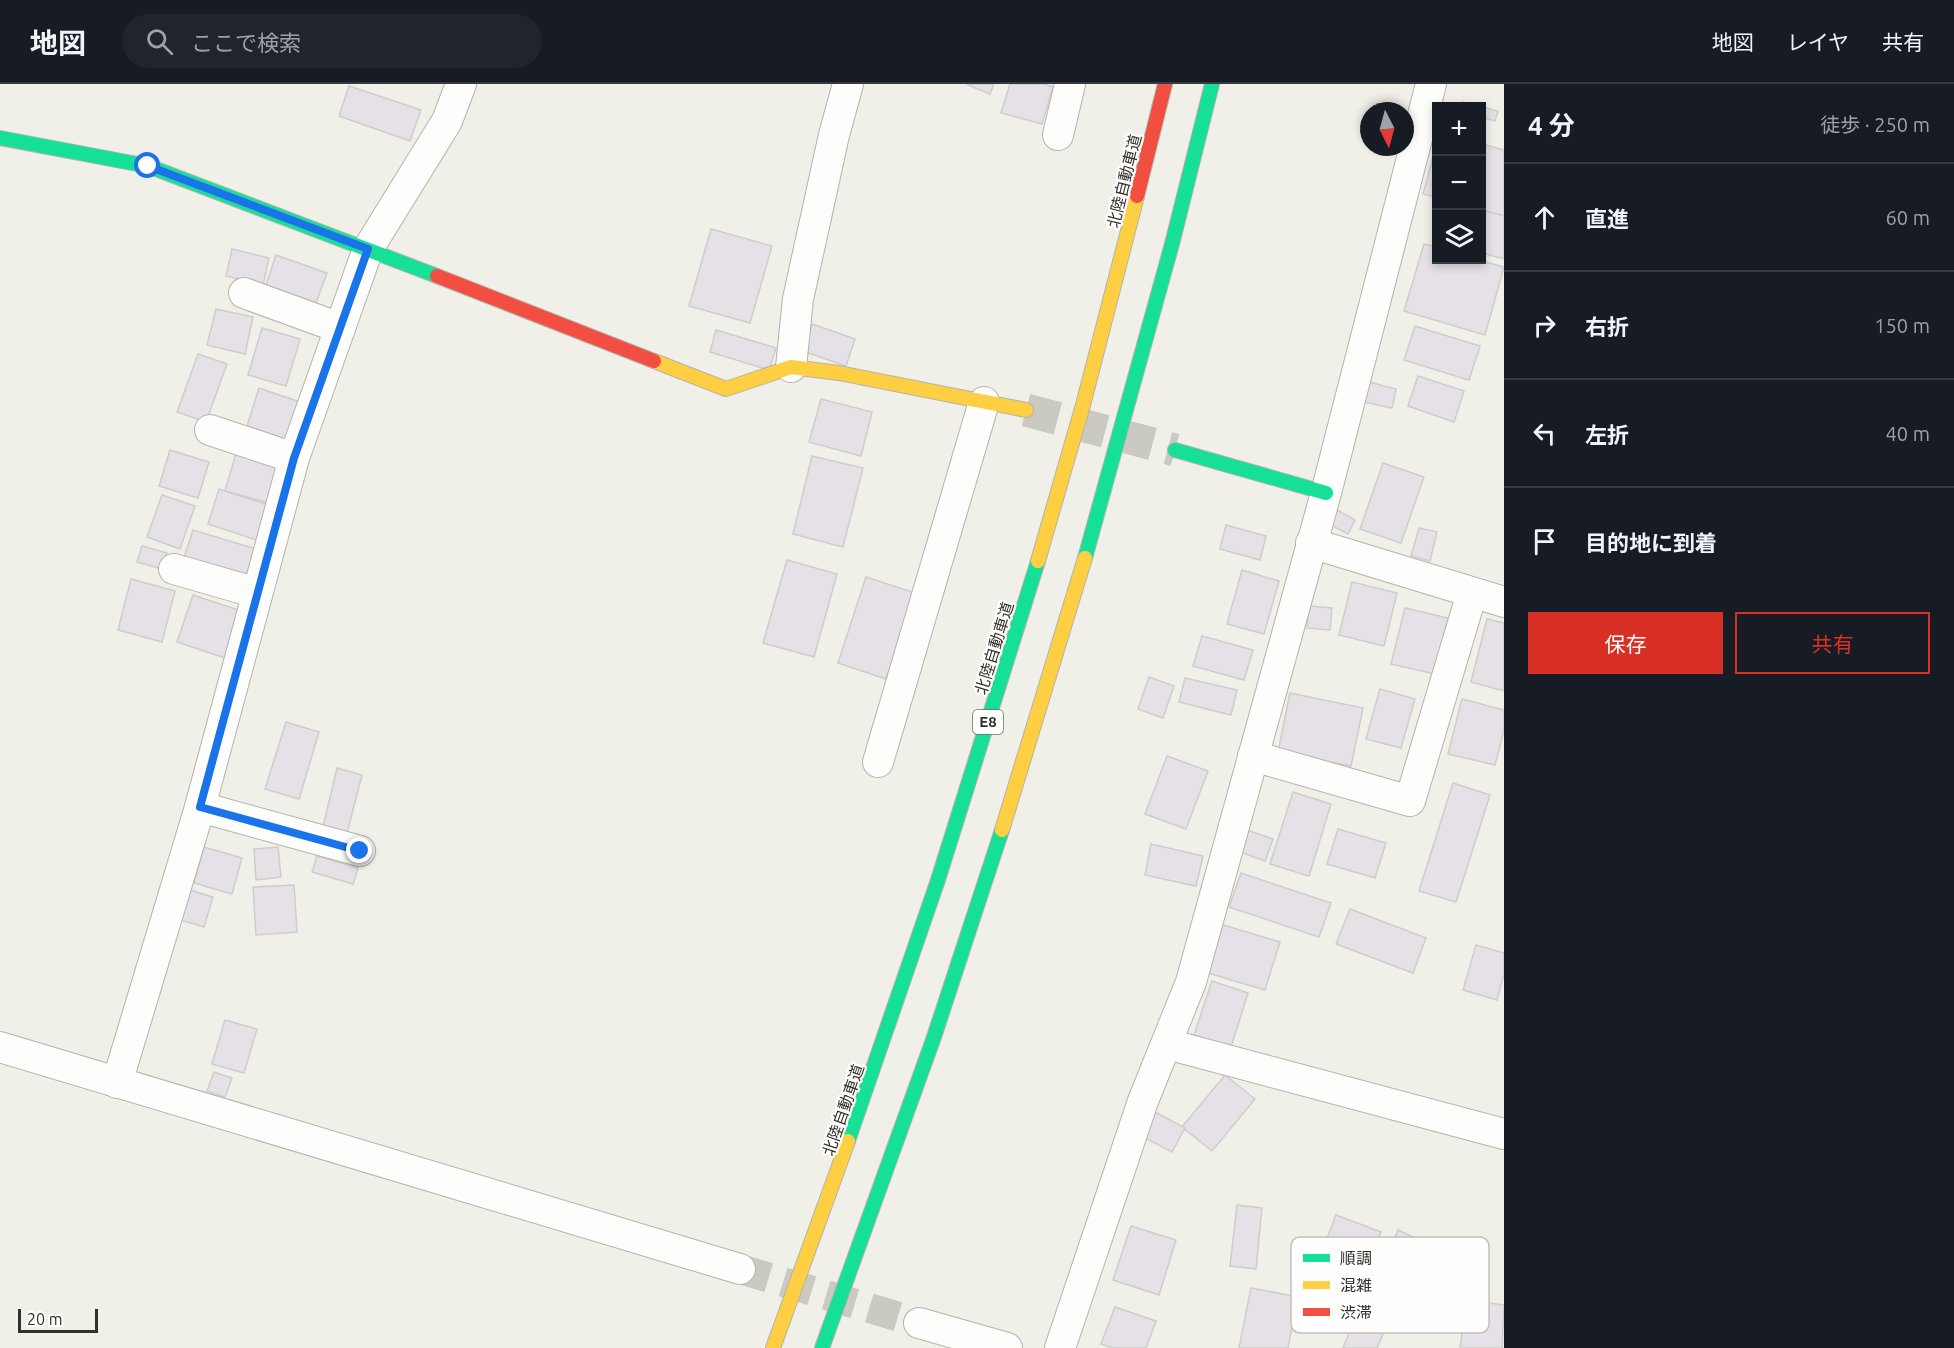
<!DOCTYPE html>
<html lang="ja">
<meta charset="utf-8">
<style>
body{margin:0;font-family:Ubuntu,"Noto Sans JP",sans-serif;background:#20242c;color:#f1f3f6}
.controls{position:absolute;right:18px;top:18px;display:grid;overflow:hidden;border-radius:0px;box-shadow:0 3px 9px #0003}
.controls button{width:54px;height:54px;display:grid;place-items:center;padding:0;border:0;border-bottom:2px solid #363941;background:#171b24;color:#f1f3f6;font:30px sans-serif}
.compass{position:absolute;left:1360px;top:18px;width:54px;height:54px;border-radius:50%;background:#171b24;box-shadow:0 3px 9px #0003;rotate:174deg}
.scale{position:absolute;left:18px;bottom:15px;width:80px;box-sizing:border-box;padding-left:6px;border:3px solid #31302b;border-top:0;font-size:16px;line-height:21px;white-space:nowrap;color:#31302b;-webkit-text-stroke:4px #fffefc;paint-order:stroke}
.stop{position:absolute;width:18px;height:18px;margin:-14px;border:4px solid #1a73e8;border-radius:50%;background:#fff}
.stop.end{background:#1a73e8;border-color:#fff;box-shadow:0 2px 6px #0008}
.list{margin:0;padding:0;list-style:none}
h2{display:flex;justify-content:space-between;align-items:center;height:78px;margin:0;padding:0 24px;font-size:26px}
h2 small{font-size:20px;font-weight:400;color:#9ea1a6}
.list li{display:grid;grid-template-columns:39px 1fr auto;gap:18px;align-items:center;box-sizing:border-box;height:108px;padding:0 24px;border-top:2px solid #363941}
.list b{display:block;font-size:22px;white-space:nowrap}
.list em{font-size:20px;font-style:normal;color:#9ea1a6}
.actions{display:flex;gap:12px;padding:18px 24px}
.actions a{flex:1;padding:14px 0;border:2px solid #d93025;border-radius:0px;text-align:center;font-size:21px;color:#d93025}
.actions .main{background:#d93025;color:#fff}
.icon{flex:none;width:33px;height:33px;fill:none;stroke:currentColor;stroke-width:2;stroke-linecap:round;stroke-linejoin:round}
.map{position:relative;flex:none;width:1504px;height:1264px;overflow:hidden}
header{display:flex;align-items:center;gap:36px;box-sizing:border-box;height:84px;padding:0 30px;background:#171b24;border-bottom:2px solid #363941}
header strong{font-size:28px}
nav{display:flex;gap:33px;margin-inline-start:auto;font-size:21px}
.search{width:420px;height:54px;background:#20242c;display:flex;align-items:center;gap:15px;box-sizing:border-box;padding:0 21px;border-radius:33px;color:#9ea1a6;font-size:22px}
main{display:flex}
aside{flex:1;background:#171b24}
.map>svg:first-child{display:block}
.building{fill:#e6e1e7;stroke:#cecdcb;stroke-width:1.5}
.lines{fill:none;stroke-linecap:round;stroke-linejoin:round}
.street-tunnel{stroke:#cac9c2;stroke-width:30;stroke-dasharray:30 15;stroke-linecap:butt}
.secondary-tunnel{stroke:#cac9c2;stroke-width:33;stroke-dasharray:33 16;stroke-linecap:butt}
.street-casing{stroke:#b4b3ae;stroke-width:32}
.fast-casing{stroke:#b4b3ae;stroke-width:16}
.slow-casing{stroke:#b4b3ae;stroke-width:16}
.jam-casing{stroke:#b4b3ae;stroke-width:16}
.street{stroke:#fdfdfc;stroke-width:30}
.fast{stroke:#16e098;stroke-width:14}
.slow{stroke:#ffcf43;stroke-width:14}
.jam{stroke:#f24e42;stroke-width:14}
.route{stroke:#1a73e8;stroke-width:8}
.labels{text-anchor:middle;stroke-width:4.5;stroke-linejoin:round;paint-order:stroke}
.shield{fill:#fffefc;stroke:#6f6e6a;stroke-width:1.5}
.shield-label{font-size:15px;font-weight:bold;fill:#31302b}
.street-label{font-size:16px;fill:#31302b;stroke:#fffefc}
.key{fill:#fffefc;stroke:#c1c0bd;stroke-width:1.5}
.key-label{font-size:16px;fill:#31302b}
</style>
<header>
<strong>地図</strong>
<div class="search"><svg class="icon" aria-label="search" viewBox="0 0 24 24"><circle cx="10" cy="10" r="6"/><path d="M15 15l6 6"/></svg>ここで検索</div>
<nav><a>地図</a><a>レイヤ</a><a>共有</a></nav>
</header>
<main>
<div class="map">
<svg width="1504" height="1264" viewBox="0 0 1504 1264">
<rect width="100%" height="100%" fill="#f0efe8"/>
<!-- building -->
<g class="building">
<path d="M966,0h28l-4,10z"/>
<path d="M1010,0h34l9,3 -11,37 -41,-11z"/>
<path d="M349,2l72,24 -11,31 -71,-25z"/>
<path d="M1463,18l18,4h-19z"/>
<path d="M1482,23l16,4 -3,10 -13,-4z"/>
<path d="M1482,60l22,6v66l-22,-6z"/>
<path d="M1436,62v51l-13,-3z"/>
<path d="M1482,126l22,6v43l-22,-6z"/>
<path d="M711,145l61,17 -22,77 -61,-17z"/>
<path d="M1424,160l12,3v13h42l26,7 -19,68 -81,-24z"/>
<path d="M232,165l37,9 -6,27 -37,-9z"/>
<path d="M276,171l51,18 -11,30 -50,-18z"/>
<path d="M216,225l37,8 -8,37 -38,-9z"/>
<path d="M812,240l43,15 -9,27 -43,-15z"/>
<path d="M1415,242l65,20 -11,34 -65,-20z"/>
<path d="M262,244l38,11 -14,47 -38,-11z"/>
<path d="M716,246l60,18 -7,22 -59,-18z"/>
<path d="M198,270l29,10 -21,58 -29,-10z"/>
<path d="M1418,292l46,15 -10,31 -46,-16z"/>
<path d="M1369,298l27,7 -4,19 -28,-6z"/>
<path d="M259,304l44,15 -12,38 -44,-15z"/>
<path d="M821,315l51,13 -11,44 -52,-14z"/>
<path d="M238,363l44,12 -13,44 -44,-12z"/>
<path d="M170,366l39,12 -11,36 -39,-12z"/>
<path d="M812,372l51,12 -20,79 -50,-13z"/>
<path d="M1383,379l41,14 -23,66 -41,-14z"/>
<path d="M219,405l56,18 -12,35 -55,-18z"/>
<path d="M162,411l33,11 -15,43 -33,-12z"/>
<path d="M1337,426l18,10 -7,14 -19,-10z"/>
<path d="M1226,441l40,11 -6,24 -40,-11z"/>
<path d="M1419,444l18,4 -7,29 -19,-5z"/>
<path d="M193,446l66,20 -9,29 -66,-21z"/>
<path d="M142,462l25,7 -5,16 -25,-7z"/>
<path d="M787,476l50,14 -23,83 -51,-14z"/>
<path d="M1242,486l37,11 -15,53 -37,-10z"/>
<path d="M866,493l49,16 -29,86 -48,-16z"/>
<path d="M131,495l44,12 -13,51 -44,-12z"/>
<path d="M1352,498l45,11 -13,53 -45,-11z"/>
<path d="M193,511l48,16 -16,47 -48,-16z"/>
<path d="M1309,522l23,2 -2,22 -23,-2z"/>
<path d="M1405,524l43,10 -13,56 -44,-10z"/>
<path d="M1487,535l17,4v68l-33,-9z"/>
<path d="M1202,552l51,14 -9,30 -51,-14z"/>
<path d="M1149,593l25,9 -11,32 -25,-9z"/>
<path d="M1185,594l52,12 -6,25 -52,-13z"/>
<path d="M1380,605l35,10 -14,49 -35,-9z"/>
<path d="M1290,609l73,15 -12,58 -73,-14z"/>
<path d="M1462,615l42,11v20l-9,35 -47,-11z"/>
<path d="M286,638l33,10 -20,67 -34,-10z"/>
<path d="M1167,672l41,15 -22,58 -41,-15z"/>
<path d="M337,684l25,7 -16,62 -24,-6z"/>
<path d="M1453,699l37,12 -34,107 -37,-11z"/>
<path d="M1293,708l38,12 -22,72 -39,-12z"/>
<path d="M1338,745l48,14 -11,35 -48,-14z"/>
<path d="M1247,746l26,9 -8,22 -25,-9z"/>
<path d="M1151,760l52,12 -7,30 -51,-11z"/>
<path d="M204,763l38,11 -10,36 -38,-11z"/>
<path d="M278,763l3,30 -25,3 -2,-31z"/>
<path d="M317,772l41,12 -5,16 -41,-12z"/>
<path d="M1241,789l90,30 -12,34 -90,-30z"/>
<path d="M294,801l3,47 -41,3 -3,-48z"/>
<path d="M190,806l23,7 -9,30 -23,-7z"/>
<path d="M1350,825l76,29 -13,35 -77,-29z"/>
<path d="M1223,841l57,17 -15,48 -57,-17z"/>
<path d="M1476,861l28,8v21l-7,26 -34,-10z"/>
<path d="M1212,897l36,12 -17,54 -37,-12z"/>
<path d="M225,936l32,9 -13,44 -32,-9z"/>
<path d="M214,988l18,6 -7,19 -18,-6z"/>
<path d="M1225,991l30,24 -43,52 -30,-24z"/>
<path d="M1155,1028l30,16 -13,24 -29,-15z"/>
<path d="M1237,1121l25,3 -6,61 -26,-3z"/>
<path d="M1336,1131l45,17 -17,44 -45,-17z"/>
<path d="M1131,1142l45,14 -17,55 -46,-15z"/>
<path d="M1398,1146l26,12 -20,48 -26,-11z"/>
<path d="M1251,1204l47,9 -10,51h-49z"/>
<path d="M1467,1216l37,5 -2,43h-42z"/>
<path d="M1115,1223l41,14 -10,27h-33l-12,-4z"/>
<path d="M1357,1229l30,12 -10,23h-34z"/>
</g>
<g class="lines">
<!-- street-tunnel -->
<path class="street-tunnel" d="M740,1185l179,54"/>
<!-- secondary-tunnel -->
<path class="secondary-tunnel" d="M1026,326l149,40"/>
<defs>
<g id="street">
<path d="M1058,51l12,-51"/>
<path d="M244,209l96,35"/>
<path d="M791,283l7,-68 36,-164 14,-51"/>
<path d="M210,346l84,28"/>
<path d="M1311,459l193,59"/>
<path d="M174,485l83,24"/>
<path d="M1253,672l157,45 62,-208"/>
<path d="M878,678l106,-360"/>
<path d="M200,723l160,44"/>
<path d="M1167,960l337,90"/>
<path d="M0,963l740,222"/>
<path d="M117,999l83,-276 94,-349 74,-209 79,-128 14,-37"/>
<path d="M919,1239l88,25"/>
<path d="M1060,1264l83,-247 48,-119 135,-489 105,-409"/>
</g>
<g id="fast">
<path d="M0,54l148,28 289,110"/>
<path d="M1175,366l151,43"/>
<path d="M1085,474l87,-314 40,-160"/>
<path d="M848,1057l90,-261 100,-319"/>
<path d="M822,1264l112,-311 68,-207"/>
</g>
<g id="slow">
<path d="M654,277l72,28 65,-22 48,6 187,37"/>
<path d="M1038,477l45,-156 54,-209"/>
<path d="M1002,746l83,-272"/>
<path d="M773,1264l75,-207"/>
</g>
<g id="jam">
<path d="M1137,112l28,-112"/>
<path d="M437,192l217,85"/>
</g>
</defs>
<!-- street casing -->
<use href="#street" class="street-casing"/>
<!-- fast casing -->
<use href="#fast" class="fast-casing"/>
<!-- slow casing -->
<use href="#slow" class="slow-casing"/>
<!-- jam casing -->
<use href="#jam" class="jam-casing"/>
<!-- street -->
<use href="#street" class="street"/>
<!-- fast -->
<use href="#fast" class="fast"/>
<!-- slow -->
<use href="#slow" class="slow"/>
<!-- jam -->
<use href="#jam" class="jam"/>
</g>
<g class="lines">
<!-- route -->
<path class="route" d="M148,82l220,83 -74,209 -94,349 160,44"/>
</g>
<g class="labels">
<!-- shield labels -->
<rect class="shield" x="973" y="626" width="30" height="24" rx="4.5"/>
<g class="shield-label">
<text x="988" y="643">E8</text>
</g>
<!-- street labels -->
<g class="street-label">
<text transform="translate(1124 97) rotate(-76)" y="6">北陸自動車道</text>
<text transform="translate(994 564) rotate(-73)" y="6">北陸自動車道</text>
<text transform="translate(843 1026) rotate(-71)" y="6">北陸自動車道</text>
</g>
</g>
<!-- legend -->
<rect x="1291" y="1153" width="198" height="96" rx="9" class="key"/>
<rect x="1303" y="1170" width="27" height="8" fill="#16e098"/>
<rect x="1303" y="1197" width="27" height="8" fill="#ffcf43"/>
<rect x="1303" y="1224" width="27" height="8" fill="#f24e42"/>
<g class="key-label">
<text x="1340" y="1180">順調</text>
<text x="1340" y="1207">混雑</text>
<text x="1340" y="1234">渋滞</text>
</g>
</svg>
<div class="controls">
<button>+</button>
<button>−</button>
<button><svg class="icon" aria-label="layers" viewBox="0 0 24 24"><path d="M12 4l9 5-9 5-9-5zM3 14l9 5 9-5"/></svg></button>
</div>
<svg class="compass" viewBox="-18 -18 36 36"><path d="M0-13l5 13h-10z" fill="#e53935"/><path d="M0 13l5-13h-10z" fill="#9ea1a6"/></svg>
<div class="scale">20 m</div>
<div class="stop" style="left:148px;top:82px"></div>
<div class="stop end" style="left:360px;top:767px"></div>
</div>
<aside>
<h2>4 分<small>徒歩 · 250 m</small></h2>
<ul class="list">
<li><svg class="icon" aria-label="ahead" viewBox="0 0 24 24"><path d="M12 20V5M6 11l6-6 6 6"/></svg><div><b>直進</b></div><em>60 m</em></li>
<li><svg class="icon" aria-label="right" viewBox="0 0 24 24"><path d="M7 20v-9h11M14 6l5 5-5 5"/></svg><div><b>右折</b></div><em>150 m</em></li>
<li><svg class="icon" aria-label="left" viewBox="0 0 24 24"><path d="M17 20v-9H6M10 6l-5 5 5 5"/></svg><div><b>左折</b></div><em>40 m</em></li>
<li><svg class="icon" aria-label="arrive" viewBox="0 0 24 24"><path d="M6 21V4h12l-3 4 3 4H6"/></svg><div><b>目的地に到着</b></div></li>
</ul>
<div class="actions"><a class="main">保存</a><a>共有</a></div>
</aside>
</main>
